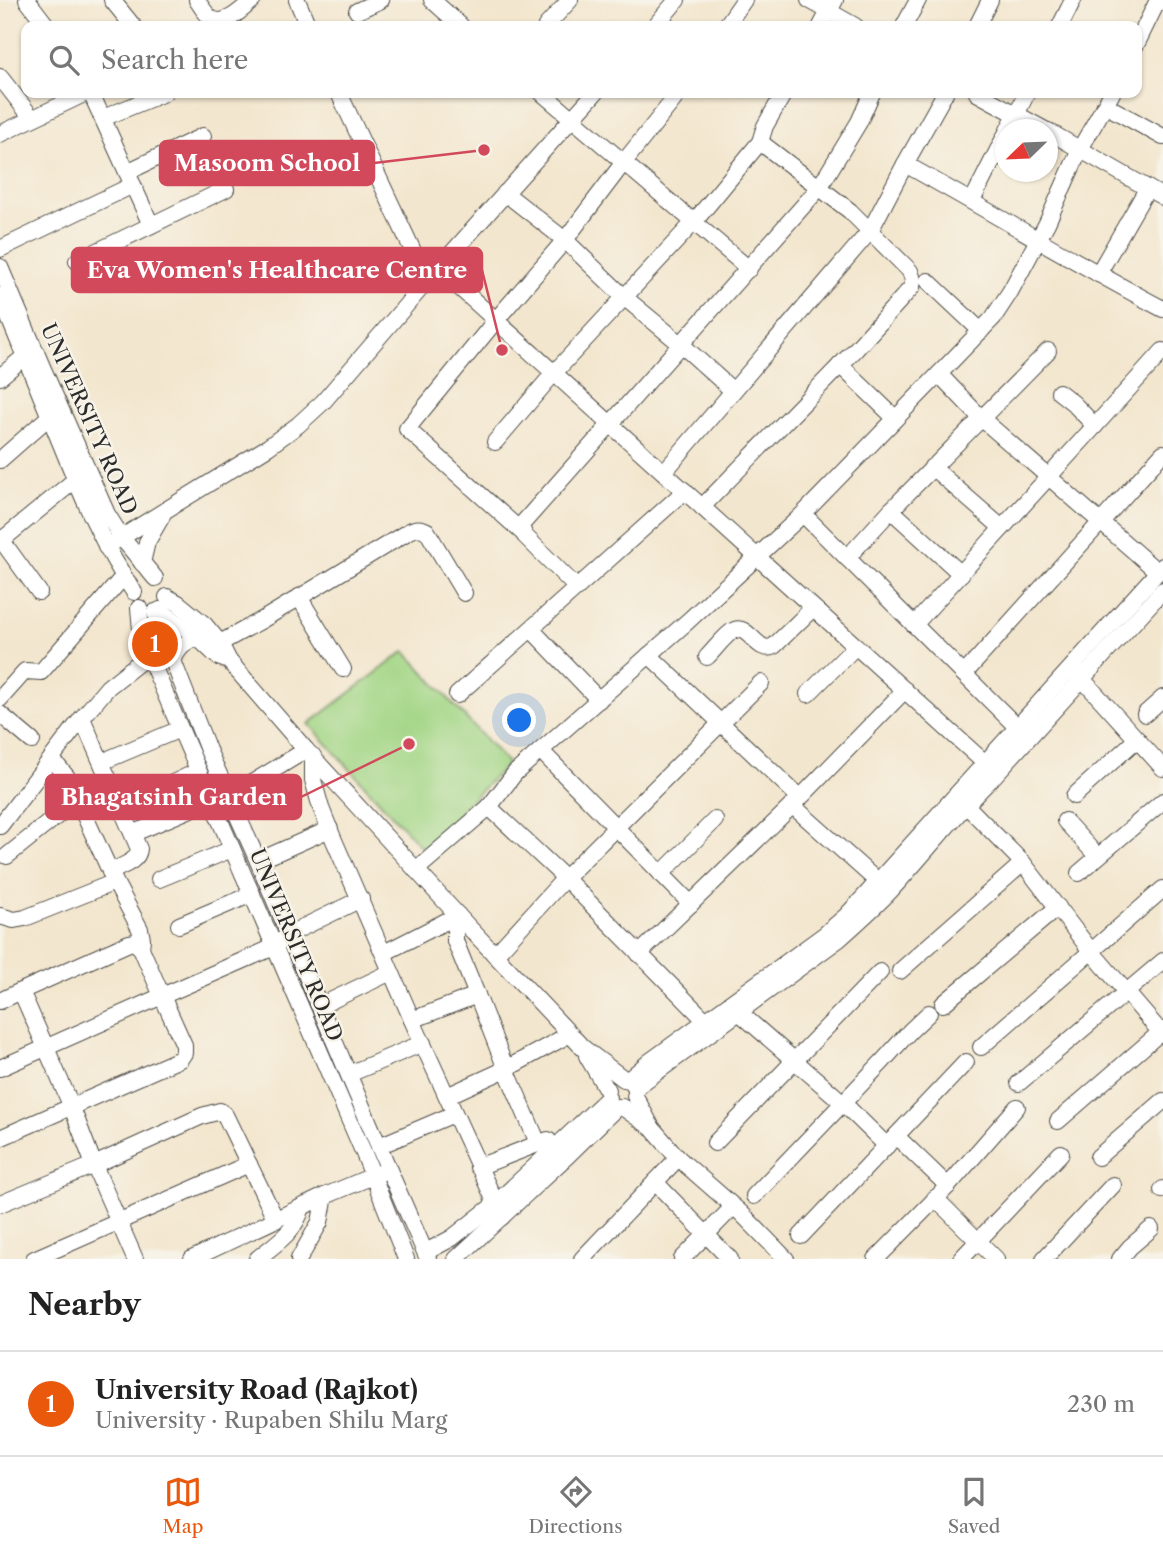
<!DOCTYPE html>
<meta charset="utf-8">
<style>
body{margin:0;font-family:"Libre Caslon Text",serif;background:#f2f2f2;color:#222}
.compass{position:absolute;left:995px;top:119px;width:63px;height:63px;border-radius:50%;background:#fff;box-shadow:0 2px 5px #0004;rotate:247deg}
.you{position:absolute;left:520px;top:721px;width:24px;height:24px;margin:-18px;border:5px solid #fff;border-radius:50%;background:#1a73e8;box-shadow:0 0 0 10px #1a73e833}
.badge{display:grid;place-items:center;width:46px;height:46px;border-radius:50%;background:#ea580c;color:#fff;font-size:23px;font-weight:700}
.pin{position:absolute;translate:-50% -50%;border:4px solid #fff;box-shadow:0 2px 7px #0006}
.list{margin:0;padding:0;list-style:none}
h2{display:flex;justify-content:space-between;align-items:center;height:91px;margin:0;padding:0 28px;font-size:30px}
h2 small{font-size:23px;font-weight:400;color:#767676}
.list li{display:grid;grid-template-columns:46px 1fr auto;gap:21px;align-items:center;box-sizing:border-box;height:105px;padding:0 28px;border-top:2px solid #e0e0e0}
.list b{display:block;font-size:26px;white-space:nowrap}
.list p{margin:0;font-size:23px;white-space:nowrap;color:#767676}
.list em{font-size:23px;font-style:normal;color:#767676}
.icon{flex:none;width:38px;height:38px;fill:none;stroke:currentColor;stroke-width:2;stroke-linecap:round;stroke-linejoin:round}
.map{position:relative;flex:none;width:1163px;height:1259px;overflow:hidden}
.search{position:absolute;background:#fff;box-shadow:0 2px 5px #0004;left:21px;right:21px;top:21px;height:77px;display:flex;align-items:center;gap:18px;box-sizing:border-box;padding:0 24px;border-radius:14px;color:#767676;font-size:26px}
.sheet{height:196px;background:#fff}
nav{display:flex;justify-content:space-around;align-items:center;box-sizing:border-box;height:98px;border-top:2px solid #e0e0e0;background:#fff;font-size:19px;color:#767676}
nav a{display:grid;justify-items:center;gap:4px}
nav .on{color:#ea580c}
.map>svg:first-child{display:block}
.green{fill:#a3d686;stroke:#678058;stroke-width:2}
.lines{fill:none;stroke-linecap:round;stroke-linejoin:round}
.minor-casing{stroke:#494743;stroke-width:18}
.minor{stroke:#fff;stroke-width:16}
.labels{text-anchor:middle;stroke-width:5;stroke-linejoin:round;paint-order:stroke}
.street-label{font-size:21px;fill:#2b2b2b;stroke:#f7f3e8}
.leader{fill:none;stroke:#d1495b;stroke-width:2.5}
.callout-dot{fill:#d1495b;stroke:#f7f3e8;stroke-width:2.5}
.callout{fill:#d1495b;stroke:#d1495b;stroke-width:2.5}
.callout-label{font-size:23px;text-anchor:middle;font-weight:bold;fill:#fff}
</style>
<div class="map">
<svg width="1163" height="1259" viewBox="0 0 1163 1259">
<rect width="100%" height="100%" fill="#f7f3e8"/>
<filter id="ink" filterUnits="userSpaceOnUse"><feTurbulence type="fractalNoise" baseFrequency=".0143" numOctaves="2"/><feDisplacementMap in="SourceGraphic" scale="14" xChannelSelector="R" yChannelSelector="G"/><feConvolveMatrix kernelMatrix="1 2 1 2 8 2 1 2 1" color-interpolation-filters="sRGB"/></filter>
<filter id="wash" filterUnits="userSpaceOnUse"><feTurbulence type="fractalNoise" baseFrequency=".00686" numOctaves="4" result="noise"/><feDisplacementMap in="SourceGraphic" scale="28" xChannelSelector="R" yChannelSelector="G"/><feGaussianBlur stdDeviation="1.57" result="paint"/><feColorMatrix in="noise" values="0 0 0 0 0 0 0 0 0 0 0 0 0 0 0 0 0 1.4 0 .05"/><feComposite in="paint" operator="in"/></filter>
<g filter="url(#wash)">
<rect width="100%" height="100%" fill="#f3e6ce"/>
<!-- green -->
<path class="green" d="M405,651l103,113 -45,44 -33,49 -121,-133z"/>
</g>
<g filter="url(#ink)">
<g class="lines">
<defs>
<g id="minor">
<path d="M27,0l20,26"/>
<path d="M112,0l21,26"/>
<path d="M197,0c4,6 9,15 15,19 14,8 31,-11 41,-19"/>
<path d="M297,0l11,26"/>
<path d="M432,0l29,26"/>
<path d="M809,0l46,26"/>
<path d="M357,11l24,-11"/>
<path d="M546,26l24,-26"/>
<path d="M655,26l22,-26"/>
<path d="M726,26l18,-26"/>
<path d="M821,26l14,-26"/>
<path d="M904,26l14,-26"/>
<path d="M977,26l13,-26"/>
<path d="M1060,26l13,-26"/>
<path d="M1137,43l21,-43"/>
<path d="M0,77l32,41"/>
<path d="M91,93l60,132"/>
<path d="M339,93l88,188"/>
<path d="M542,93l207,176"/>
<path d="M977,93l68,37"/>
<path d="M1112,93l-32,56 -33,74 -37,69 -17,26 -54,56 42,44 177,154"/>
<path d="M1105,105l58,32"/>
<path d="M103,118l61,-25"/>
<path d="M1008,130l19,-37"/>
<path d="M1048,131l115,66"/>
<path d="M0,134l86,-41"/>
<path d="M905,164l40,-71"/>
<path d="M127,172l76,-36"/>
<path d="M505,193l60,47 59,57 58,48 51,46"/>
<path d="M972,201l34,-67"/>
<path d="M0,249l133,-64"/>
<path d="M77,261l149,-72"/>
<path d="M0,267l43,102 64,145 15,24 33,40"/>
<path d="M439,269l546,494"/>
<path d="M1098,274l49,-85"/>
<path d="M928,281l53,50"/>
<path d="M0,296c18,44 36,87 54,131 23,56 45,114 80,165"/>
<path d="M840,365l55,53"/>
<path d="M0,377l24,-20"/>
<path d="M1059,392l14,11 22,23"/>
<path d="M495,442l59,-69 140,-151 66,-80 5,-16 19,-33"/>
<path d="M0,460l50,-44"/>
<path d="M932,467l70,61"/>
<path d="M664,472l206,-241 35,-67c86,48 171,99 258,145"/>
<path d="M702,507l154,-158 56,-62 1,-7 -3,-9 -60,-60 -90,-69"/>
<path d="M891,510l70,64"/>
<path d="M803,514l214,213"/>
<path d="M522,532l-115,-103 89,-109 69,-80 59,-78 55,-69"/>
<path d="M0,538l39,54"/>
<path d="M2,540l73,-60"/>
<path d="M106,547l162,-100 30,-22 25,-23 104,-121 168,-188"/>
<path d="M847,558l44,-48 157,-159"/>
<path d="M142,563l5,-21 15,-26"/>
<path d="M577,588l-52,-52 -4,-9 2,-4 296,-335 40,-66 13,-29"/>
<path d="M167,597l11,6 27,22 15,18 9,18 77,89 157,171 120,127 41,31"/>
<path d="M299,597l44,72"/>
<path d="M139,608l2,22 7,24 217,502 41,103"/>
<path d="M160,610l38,28 20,19 11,4"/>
<path d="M155,612l11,31 42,107 50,111 131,309 39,89"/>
<path d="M914,625l249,-274"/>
<path d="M531,629l68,71"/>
<path d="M220,643l42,-23 144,-87c7,-4 13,-7 21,-2l37,62"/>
<path d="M649,655l151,143"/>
<path d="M707,657c8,-8 15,-18 24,-25 17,-13 25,24 43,14l39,-38"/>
<path d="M173,661c5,-13 12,-19 25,-23"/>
<path d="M1075,671l88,97"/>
<path d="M964,674l199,-221"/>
<path d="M808,694l48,-48"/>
<path d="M457,695l228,-204"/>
<path d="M0,699l25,-28 16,1 82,-95"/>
<path d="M0,714l32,27"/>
<path d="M1145,714l18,-16"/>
<path d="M82,718l57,131c-1,13 -18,17 -29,23"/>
<path d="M541,751l150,153"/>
<path d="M313,756v24l8,28 12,30 83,191 86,188"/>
<path d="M111,758l69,-29"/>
<path d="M52,759l15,18 48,105 25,47 2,10 -1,9"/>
<path d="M1074,796l63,-57"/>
<path d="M229,797l77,-47"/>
<path d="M959,798l64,65 68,88 72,84"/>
<path d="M131,803l67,-32"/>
<path d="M793,806l85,76"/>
<path d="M1065,821l32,35"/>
<path d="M0,826l82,-108 26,-31 47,-37"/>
<path d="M139,831l71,-30"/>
<path d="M7,856l70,-56"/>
<path d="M258,861l72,-32"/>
<path d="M416,870l73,-63"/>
<path d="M1079,873l84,-72"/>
<path d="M661,874l54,-54"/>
<path d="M159,879l73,-30"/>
<path d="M0,916l14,4 11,-2 90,-36"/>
<path d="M463,921l-8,8v12l22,54"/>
<path d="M179,925l73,-31"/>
<path d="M384,953l74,-38"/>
<path d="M639,954l161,-156 105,-108"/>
<path d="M495,955l70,-77 196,-195"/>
<path d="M900,971l123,-108"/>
<path d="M0,1001l21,-10"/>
<path d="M943,1004l115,-97"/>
<path d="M320,1006l71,-34"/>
<path d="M733,1007l109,95 45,44"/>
<path d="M412,1020l65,-25 29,74 32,74"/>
<path d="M706,1021l-141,-143 -76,-71 26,-34 173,-152 115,-107 136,-140"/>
<path d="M981,1047l182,-158"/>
<path d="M587,1056l20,34"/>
<path d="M0,1068l162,-72 22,49v8l-4,6 -180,79"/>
<path d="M349,1074l74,-31"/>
<path d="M628,1080l21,-18 175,-127 22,-19 17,-18 300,-332"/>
<path d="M1019,1083l144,-122"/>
<path d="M635,1088l204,-149c18,-16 36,-32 52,-49 34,-37 64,-76 100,-111l172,-189"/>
<path d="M447,1096l59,-27 64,-35"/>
<path d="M635,1096l16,30"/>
<path d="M622,1107l30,21 26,30 63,55 45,46"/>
<path d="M1058,1121l105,-91"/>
<path d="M896,1136l52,50"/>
<path d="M715,1143l165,-171"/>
<path d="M379,1146l75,-32"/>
<path d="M1098,1157l65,-56"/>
<path d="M478,1167l70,-27"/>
<path d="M655,1182l75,77"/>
<path d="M1162,1190l1,-1"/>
<path d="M754,1196l129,-135 27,-30 19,-18"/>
<path d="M935,1198l61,61"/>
<path d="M0,1204l94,-39 108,-49 18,-5 5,4 51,105"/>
<path d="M801,1236l165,-174"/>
<path d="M426,1252l26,-14 43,-34 113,-106"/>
<path d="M34,1259l215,-95"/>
<path d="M135,1259l-41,-94 -23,-60 -50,-114 108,-48 5,-1 7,6 21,48 112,-49 15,-13 72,-35"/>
<path d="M192,1259l133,-63"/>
<path d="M257,1259c19,-16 38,-26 45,-52"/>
<path d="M299,1259l21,-37 5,-26 55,-23"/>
<path d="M456,1259l109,-101 52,-51"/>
<path d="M582,1259l96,-101"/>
<path d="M682,1259l51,-52"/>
<path d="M876,1259l72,-73 69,-79"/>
<path d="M961,1259l100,-106"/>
<path d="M1044,1259l69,-74"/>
<path d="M1120,1259l10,-12 21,-18"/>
</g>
</defs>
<!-- minor casing -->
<use href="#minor" class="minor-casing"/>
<!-- minor -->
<use href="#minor" class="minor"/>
</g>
</g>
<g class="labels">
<!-- street labels -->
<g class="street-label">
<text transform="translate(89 419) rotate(66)" y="7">UNIVERSITY ROAD</text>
<text transform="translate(296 945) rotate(67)" y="7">UNIVERSITY ROAD</text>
</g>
</g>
<!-- callouts -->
<path class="leader" d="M484 150L374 163M502 350L482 270M409 744L301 797"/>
<g class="callout-dot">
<circle cx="484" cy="150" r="7"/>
<circle cx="502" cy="350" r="7"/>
<circle cx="409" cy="744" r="7"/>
</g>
<g class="callout">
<rect x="160" y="141" width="214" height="44" rx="7"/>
<rect x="72" y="248" width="410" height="44" rx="7"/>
<rect x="46" y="775" width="255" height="44" rx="7"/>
</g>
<g class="callout-label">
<text x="267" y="171">Masoom School</text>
<text x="277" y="278">Eva Women's Healthcare Centre</text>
<text x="174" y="805">Bhagatsinh Garden</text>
</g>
</svg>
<svg class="compass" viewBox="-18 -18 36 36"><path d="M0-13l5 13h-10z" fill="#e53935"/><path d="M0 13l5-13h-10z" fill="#767676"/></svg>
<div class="you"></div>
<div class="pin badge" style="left:155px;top:644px">1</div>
<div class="search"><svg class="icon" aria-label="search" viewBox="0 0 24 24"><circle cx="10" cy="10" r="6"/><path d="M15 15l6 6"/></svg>Search here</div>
</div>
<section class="sheet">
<h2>Nearby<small></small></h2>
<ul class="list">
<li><span class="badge">1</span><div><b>University Road (Rajkot)</b><p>University · Rupaben Shilu Marg</p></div><em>230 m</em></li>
</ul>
</section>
<nav>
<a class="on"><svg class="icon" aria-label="map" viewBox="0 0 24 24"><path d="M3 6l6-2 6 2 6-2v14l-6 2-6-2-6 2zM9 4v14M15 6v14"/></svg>Map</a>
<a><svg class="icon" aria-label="directions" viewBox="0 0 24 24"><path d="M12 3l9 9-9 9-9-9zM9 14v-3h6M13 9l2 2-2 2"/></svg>Directions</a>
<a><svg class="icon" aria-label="saved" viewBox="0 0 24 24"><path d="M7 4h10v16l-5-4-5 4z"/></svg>Saved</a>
</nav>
